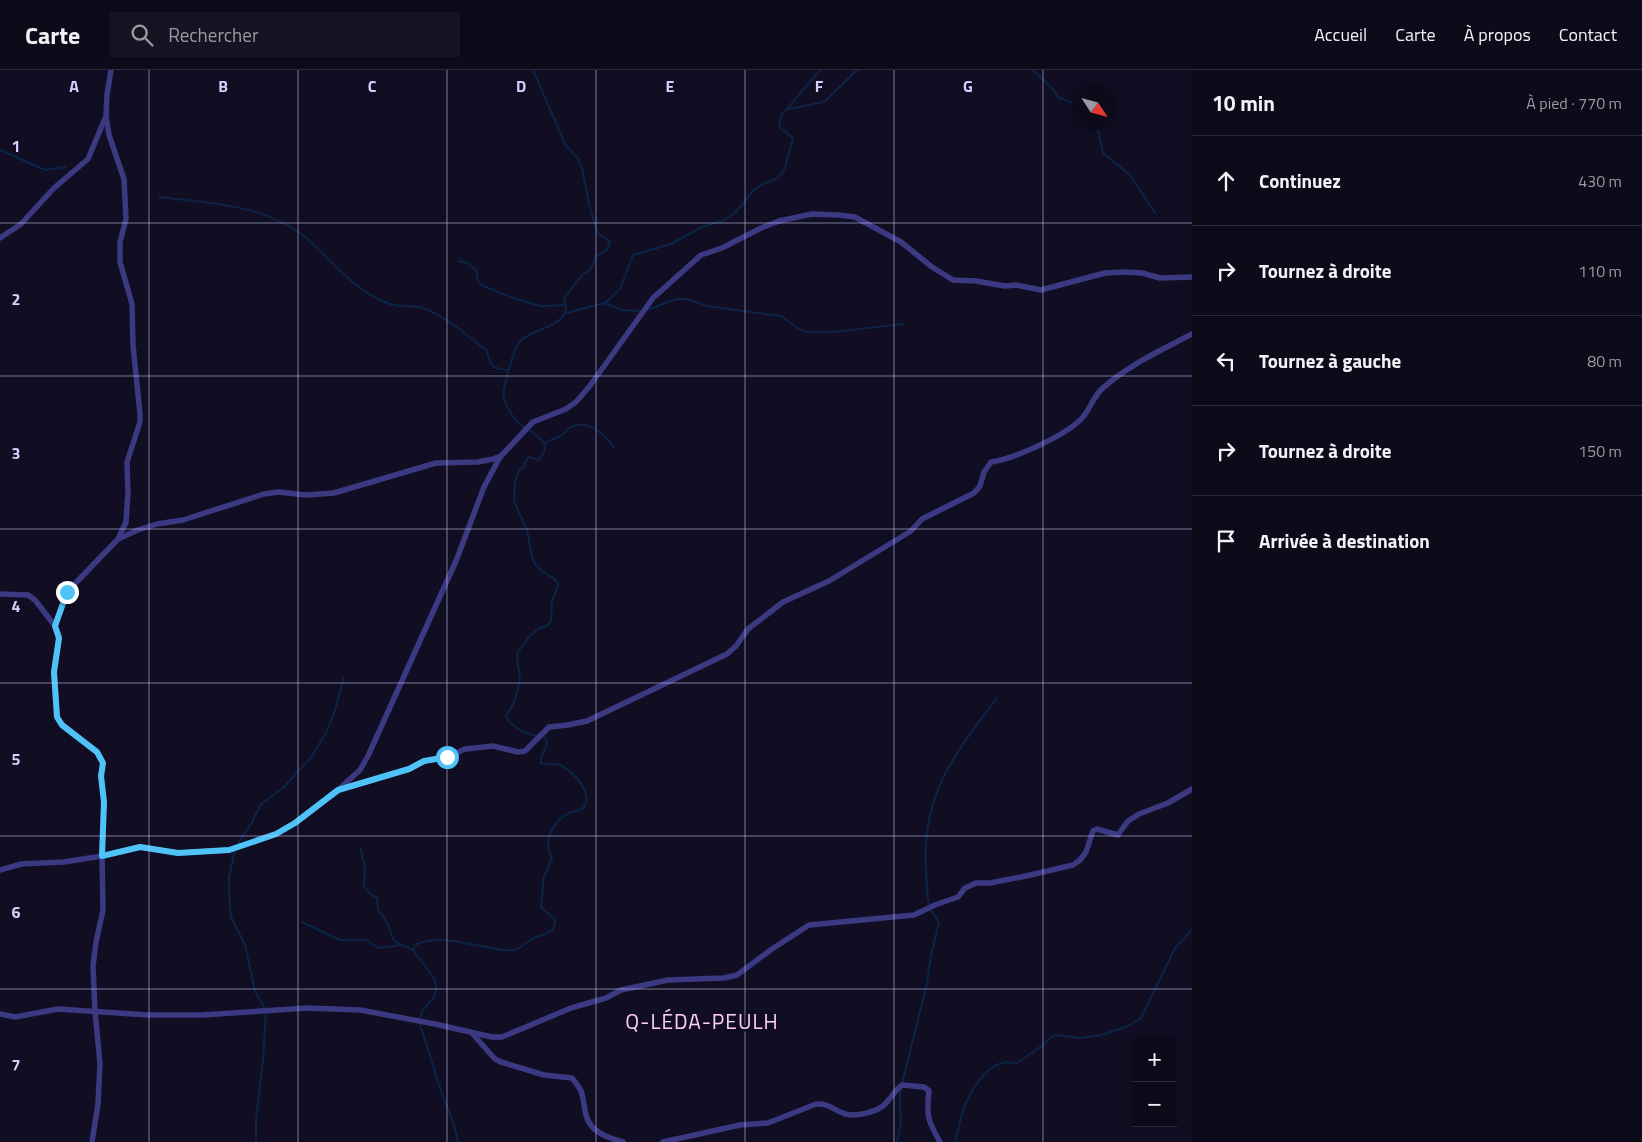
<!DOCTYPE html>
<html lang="fr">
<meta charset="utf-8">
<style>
body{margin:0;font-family:"Titillium Web",sans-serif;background:#161323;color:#f1f3f6}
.controls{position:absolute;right:15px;bottom:15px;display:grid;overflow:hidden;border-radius:0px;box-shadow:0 2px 8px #0003}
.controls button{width:45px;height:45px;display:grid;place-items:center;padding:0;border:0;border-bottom:1px solid #2d2b39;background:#0d0a1a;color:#f1f3f6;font:25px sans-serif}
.compass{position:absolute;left:1072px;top:15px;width:45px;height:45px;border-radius:50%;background:#0d0a1a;box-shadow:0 2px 8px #0003;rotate:126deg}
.stop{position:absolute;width:15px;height:15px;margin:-11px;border:4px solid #4fc3f7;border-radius:50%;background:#fff}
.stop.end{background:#4fc3f7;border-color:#fff;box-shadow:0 1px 5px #0008}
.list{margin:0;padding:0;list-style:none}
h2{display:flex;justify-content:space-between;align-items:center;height:65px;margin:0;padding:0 20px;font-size:21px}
h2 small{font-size:16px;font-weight:400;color:#9a9aa2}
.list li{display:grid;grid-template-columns:32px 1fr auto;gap:15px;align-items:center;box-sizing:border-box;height:90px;padding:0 20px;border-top:1px solid #2d2b39}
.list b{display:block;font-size:19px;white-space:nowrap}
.list em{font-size:16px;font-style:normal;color:#9a9aa2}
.icon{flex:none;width:28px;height:28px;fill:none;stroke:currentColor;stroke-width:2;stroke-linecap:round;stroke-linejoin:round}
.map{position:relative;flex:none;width:1192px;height:1072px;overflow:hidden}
header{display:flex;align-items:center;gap:30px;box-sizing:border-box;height:70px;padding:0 25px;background:#0d0a1a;border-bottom:1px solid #2d2b39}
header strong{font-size:24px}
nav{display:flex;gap:28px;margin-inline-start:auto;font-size:18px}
.search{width:350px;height:45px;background:#161323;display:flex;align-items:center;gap:12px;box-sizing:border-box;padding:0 18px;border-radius:0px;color:#9a9aa2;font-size:19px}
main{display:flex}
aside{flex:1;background:#0d0a1a}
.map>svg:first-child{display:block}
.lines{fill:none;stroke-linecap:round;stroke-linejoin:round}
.stream{stroke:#0c2448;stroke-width:2}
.street{stroke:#3b3982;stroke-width:5.5}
.route{stroke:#4fc3f7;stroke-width:6}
.grid{fill:none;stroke:#d4cfff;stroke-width:1;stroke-opacity:0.55}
.labels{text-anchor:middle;stroke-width:5;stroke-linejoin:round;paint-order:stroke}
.quarter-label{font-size:21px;letter-spacing:1px;fill:#ffd1ef;stroke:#110e23}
.grid-label{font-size:16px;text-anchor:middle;font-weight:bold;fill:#d4cfff;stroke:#110e23;stroke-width:5;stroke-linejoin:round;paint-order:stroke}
</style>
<header>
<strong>Carte</strong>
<div class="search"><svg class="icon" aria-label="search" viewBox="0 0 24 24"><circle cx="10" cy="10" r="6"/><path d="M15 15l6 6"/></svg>Rechercher</div>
<nav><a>Accueil</a><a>Carte</a><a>À propos</a><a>Contact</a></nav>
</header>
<main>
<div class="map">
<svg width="1192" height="1072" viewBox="0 0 1192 1072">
<rect width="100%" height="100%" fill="#110e23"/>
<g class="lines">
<!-- stream -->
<g class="stream">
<path d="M533,0l33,76 12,12 4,10 8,40 8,26 12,7 -3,9 -11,6 -5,13 -9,6 -17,22 -1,2c12,26 -31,29 -44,42 -7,9 -10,25 -13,36 -2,7 -5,15 -3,22 1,4 8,17 11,20 9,13 45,20 23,41l-9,-3 -2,2 -3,7 -5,5 -4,11 -1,19 13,29 5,27 3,7 8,8 10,6 5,5 -2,9 -4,8 -1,20 -3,5 -10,4 -10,9 -10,14 -1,5 3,23 -5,20 -9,17c7,11 20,17 32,19"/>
<path d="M1033,0l20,19 5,8 22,9"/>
<path d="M789,39l35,-7 33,-32"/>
<path d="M1096,52l7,31 27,22 25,38"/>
<path d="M0,80l45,20 20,-3"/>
<path d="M159,127c49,6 104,7 145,39 25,21 41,45 72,62 9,5 18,8 28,8 6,1 13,0 19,2 22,8 45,28 63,42 3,5 3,14 8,17 4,2 9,2 14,4"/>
<path d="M458,191l10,2 9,8v8l4,6 32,13 28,8 25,-1"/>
<path d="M605,233l17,7 18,1"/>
<path d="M647,240c27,-9 29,-18 59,-4l75,10 19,14 8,2h26l69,-8"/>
<path d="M566,243l39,-10 15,-14 13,-34 38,-11 31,-17 20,-6 12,-7 19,-23 8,-6 17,-7 7,-10 8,-30 -14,-11 2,-11 39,-46"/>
<path d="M544,374c6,-5 12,-5 18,-9 3,-2 5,-6 9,-8 17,-9 33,8 43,20"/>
<path d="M237,775l14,-21 10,-20 22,-16 29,-32 14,-23 8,-20 10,-35"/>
<path d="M360,777l5,20 -1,19 4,6 9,6c1,15 1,12 9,23 3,4 5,14 8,20l19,9"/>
<path d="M235,780l-6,27v18l2,22 14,28 10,46 11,20 -3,49 -7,60v22"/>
<path d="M302,852l38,18h27c13,12 16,7 33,5"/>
<path d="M902,1014l25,-101 4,-28 8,-32c-2,-5 -7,-11 -9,-16 -4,-12 -3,-26 -4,-38 -5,-74 29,-116 71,-171"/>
<path d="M458,1072l-4,-17 -13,-34 -22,-70 4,-11 11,-13 2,-6v-7l-4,-9 -19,-25 2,-5c22,-11 53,-1 76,3 7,1 16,3 23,2 7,-2 13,-9 20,-12 10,-4 22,-5 21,-18l-14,-13 3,-30 8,-19c-10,-16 1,-37 17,-45 4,-2 10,-2 14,-5 12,-14 -11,-38 -23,-43 -6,-2 -13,0 -19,-2 -2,-10 10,-16 4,-26l-2,-1"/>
<path d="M897,1072c2,-8 4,-16 4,-25 -1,-12 -3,-15 0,-28"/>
<path d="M955,1072c3,-11 5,-23 9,-34 7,-20 29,-54 52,-44l27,-19 8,-8 5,-2 24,3 21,-3 25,-8 15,-9 34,-70 17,-18"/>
</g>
<!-- street -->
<g class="street">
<path d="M0,168l21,-14 33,-36 34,-29 18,-43 1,-21 4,-25"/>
<path d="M118,469l20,-9 19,-6 26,-4 81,-26 15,-2 27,3 28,-2 102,-30 42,-1 15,-3 8,-3 32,-34 33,-13 10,-7 13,-15 64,-89 48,-43 21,-7 39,-20 18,-7 33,-7 26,1 17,2 46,25 31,25 21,13 23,1 29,5 11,-1 25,5 64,-17 19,-1 18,1 18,5 32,-1"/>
<path d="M0,524l28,1 7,5 20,26"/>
<path d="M340,718l20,-18 8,-14 88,-195 28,-74 16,-30"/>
<path d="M0,800l21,-6 43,-2 38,-6 39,-9 37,6 51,-3 47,-16 19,-11 44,-33 70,-21 15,-8 23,-4 18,-8 28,-3 25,6 7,-1 24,-24 19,-2 19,-4 140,-67 9,-8 12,-17 35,-27 46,-21 82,-50 11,-12 52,-26 6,-7 4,-14 7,-10c23,-3 70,-25 87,-40 11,-8 14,-25 25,-34 25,-23 59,-38 89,-54"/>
<path d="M0,944l15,3 43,-8 90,6h54l105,-7 53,2 75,14 57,13h10l69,-29 35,-10 15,-8 47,-10 56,-2 13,-3 35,-26 37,-24 105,-10 21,-10 23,-8 7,-9 11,-5h14l36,-7 47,-11 7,-5 6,-8 7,-21 4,-2 21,6 10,-14 11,-7 29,-11 24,-14"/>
<path d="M471,962l24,27 6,3 43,13 28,3c3,4 7,9 9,13 3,8 3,17 5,24 4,17 22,23 37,27"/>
<path d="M92,1072l6,-38 2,-40 -5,-53 -2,-45 3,-24 7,-32 -1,-54 2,-54 -3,-25 2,-14 -6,-11 -35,-27 -5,-8 -3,-45 5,-34 -4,-12 12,-34 51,-53 8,-17 2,-29 -1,-31 13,-40v-8l-7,-69 -1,-41 -12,-42v-20l6,-23 -2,-40 -15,-44 -3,-19"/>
<path d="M663,1072l77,-17 28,-2 48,-19c13,-1 17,6 29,10 11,3 34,-2 41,-11 6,-6 9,-13 16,-18l22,2 5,4c-3,25 -1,30 11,51"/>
</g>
</g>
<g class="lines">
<!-- route -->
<path class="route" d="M67,522l-12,34 4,12 -5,34 3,45 5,8 35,27 6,11 -2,13 3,26 -2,54 38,-9 38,6 51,-3 47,-16 19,-11 43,-33 71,-21 15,-8 23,-4"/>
</g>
<!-- grid -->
<path class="grid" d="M149,0v1072M298,0v1072M447,0v1072M596,0v1072M745,0v1072M894,0v1072M1043,0v1072M0,153h1192M0,306h1192M0,459h1192M0,613h1192M0,766h1192M0,919h1192"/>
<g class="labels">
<!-- quarter labels -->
<g class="quarter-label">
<text x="702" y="959">Q-LÉDA-PEULH</text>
</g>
</g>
<g class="grid-label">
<text x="74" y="22">A</text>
<text x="223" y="22">B</text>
<text x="372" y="22">C</text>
<text x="521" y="22">D</text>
<text x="670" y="22">E</text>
<text x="819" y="22">F</text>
<text x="968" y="22">G</text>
<text x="16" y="82">1</text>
<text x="16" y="235">2</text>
<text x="16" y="389">3</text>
<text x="16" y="542">4</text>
<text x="16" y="695">5</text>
<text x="16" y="848">6</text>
<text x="16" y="1001">7</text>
</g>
</svg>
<div class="controls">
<button>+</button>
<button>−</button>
</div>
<svg class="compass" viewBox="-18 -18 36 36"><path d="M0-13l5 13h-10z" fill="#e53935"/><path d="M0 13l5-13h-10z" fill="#9a9aa2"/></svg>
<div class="stop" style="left:447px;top:687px"></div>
<div class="stop end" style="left:67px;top:522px"></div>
</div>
<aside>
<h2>10 min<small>À pied · 770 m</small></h2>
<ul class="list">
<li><svg class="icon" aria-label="ahead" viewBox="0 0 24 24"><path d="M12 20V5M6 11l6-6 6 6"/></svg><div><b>Continuez</b></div><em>430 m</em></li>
<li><svg class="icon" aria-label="right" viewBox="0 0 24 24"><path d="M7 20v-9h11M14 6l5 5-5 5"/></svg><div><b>Tournez à droite</b></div><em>110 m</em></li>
<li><svg class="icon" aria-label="left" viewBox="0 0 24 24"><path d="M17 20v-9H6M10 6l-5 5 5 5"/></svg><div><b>Tournez à gauche</b></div><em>80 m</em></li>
<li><svg class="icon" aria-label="right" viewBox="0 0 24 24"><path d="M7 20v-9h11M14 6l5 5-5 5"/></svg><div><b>Tournez à droite</b></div><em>150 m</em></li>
<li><svg class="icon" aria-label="arrive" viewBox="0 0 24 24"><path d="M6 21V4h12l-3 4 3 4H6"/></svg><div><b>Arrivée à destination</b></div></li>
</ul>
</aside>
</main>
